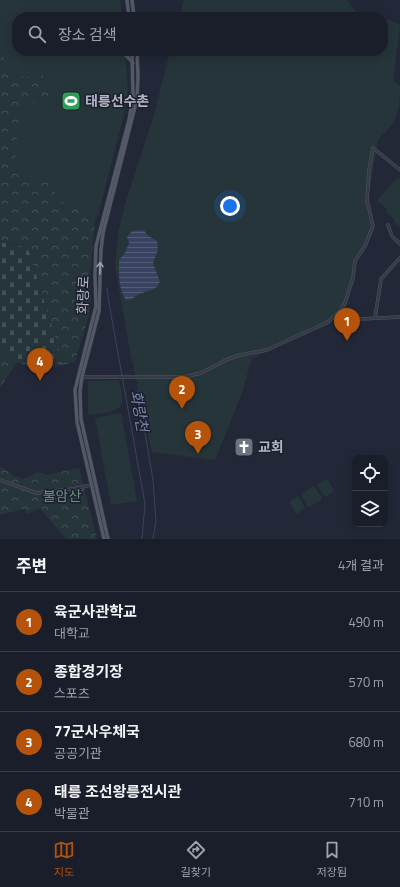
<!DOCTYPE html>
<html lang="ko">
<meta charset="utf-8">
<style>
body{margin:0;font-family:"Titillium Web","Noto Sans KR",sans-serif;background:#232732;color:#f1f3f6}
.controls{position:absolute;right:12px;bottom:12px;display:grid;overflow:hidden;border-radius:8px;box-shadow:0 2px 10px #0003}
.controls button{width:36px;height:36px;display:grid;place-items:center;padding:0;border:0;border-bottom:1px solid #383c47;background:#1a1e2a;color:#f1f3f6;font:20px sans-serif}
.you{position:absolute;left:230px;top:206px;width:14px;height:14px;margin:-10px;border:3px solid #fff;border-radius:50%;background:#1a73e8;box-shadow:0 0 0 6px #1a73e833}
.badge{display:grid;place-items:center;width:26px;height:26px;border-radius:50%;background:#b45309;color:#fff;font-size:13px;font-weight:700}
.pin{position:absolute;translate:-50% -33px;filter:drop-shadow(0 1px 2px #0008)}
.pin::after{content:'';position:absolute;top:21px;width:14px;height:12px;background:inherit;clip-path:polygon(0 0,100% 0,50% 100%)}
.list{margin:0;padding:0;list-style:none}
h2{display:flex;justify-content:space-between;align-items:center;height:52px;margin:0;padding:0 16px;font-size:17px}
h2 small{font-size:13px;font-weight:400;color:#9fa2a8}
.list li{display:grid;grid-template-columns:26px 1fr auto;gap:12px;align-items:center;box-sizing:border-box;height:60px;padding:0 16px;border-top:1px solid #383c47}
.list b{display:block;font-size:15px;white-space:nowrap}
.list p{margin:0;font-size:13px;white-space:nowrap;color:#9fa2a8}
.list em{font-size:13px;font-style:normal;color:#9fa2a8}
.icon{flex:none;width:22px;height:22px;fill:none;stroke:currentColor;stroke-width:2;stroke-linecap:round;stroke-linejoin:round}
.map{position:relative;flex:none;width:400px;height:539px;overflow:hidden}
.search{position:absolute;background:#1a1e2a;box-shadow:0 2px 10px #0003;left:12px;right:12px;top:12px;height:44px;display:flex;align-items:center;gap:10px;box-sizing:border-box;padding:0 14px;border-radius:16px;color:#9fa2a8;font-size:15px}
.sheet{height:292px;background:#1a1e2a}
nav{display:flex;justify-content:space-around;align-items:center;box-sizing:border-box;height:56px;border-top:1px solid #383c47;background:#1a1e2a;font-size:11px;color:#9fa2a8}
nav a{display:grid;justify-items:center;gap:2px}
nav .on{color:#b45309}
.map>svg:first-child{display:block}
.grass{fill:#26353a}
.forest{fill:url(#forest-crowns)}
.cemetery{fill:url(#cemetery-stones)}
.water{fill:url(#water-rules)}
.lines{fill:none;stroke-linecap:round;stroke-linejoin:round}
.stream{stroke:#394260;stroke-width:1}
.minor-casing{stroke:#515563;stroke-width:3.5}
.major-casing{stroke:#3f4351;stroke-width:4}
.minor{stroke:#363a48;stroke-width:2.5}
.major{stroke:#545968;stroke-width:3}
.oneway{stroke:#9a9ead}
.labels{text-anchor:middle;stroke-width:3;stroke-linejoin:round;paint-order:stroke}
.poi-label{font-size:14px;font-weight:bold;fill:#b1b5c4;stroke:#1c1f2d;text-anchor:start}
.street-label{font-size:14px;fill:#b1b5c4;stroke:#1c1f2d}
.park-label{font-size:14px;fill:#6a937b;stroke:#1c1f2d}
.water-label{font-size:15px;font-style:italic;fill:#7b86aa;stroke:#1c1f2d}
</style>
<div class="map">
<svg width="400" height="539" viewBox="0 0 400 539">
<defs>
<pattern id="forest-crowns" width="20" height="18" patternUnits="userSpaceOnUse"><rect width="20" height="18" fill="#26353a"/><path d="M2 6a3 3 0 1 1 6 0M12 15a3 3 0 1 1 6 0" fill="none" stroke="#435055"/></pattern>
<pattern id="cemetery-stones" width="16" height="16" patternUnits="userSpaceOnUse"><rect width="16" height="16" fill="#26353a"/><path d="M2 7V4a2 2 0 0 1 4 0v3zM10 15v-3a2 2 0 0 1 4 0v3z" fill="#435055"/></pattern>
<pattern id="water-rules" width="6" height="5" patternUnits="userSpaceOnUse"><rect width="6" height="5" fill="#394260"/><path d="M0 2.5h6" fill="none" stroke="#535b75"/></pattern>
</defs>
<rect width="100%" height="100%" fill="#232838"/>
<!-- grass -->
<g class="grass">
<path d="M0,0h120l3,17h-106v34h108l3,39 -5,29 -24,93 -4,10 -35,-21 -12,-19 -30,-6 -18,-123z"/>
<path d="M184,0h163l12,16 10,1h-189z"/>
<path d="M383,19l5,1 12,5 -7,56 7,5c0,25 -2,37 -22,53l-11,69 4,19 -15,38 -10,44 -18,16 -76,33 -10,35 -27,67 -63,-8 -22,-101 -15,-85 3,-32 7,-30 29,-89 16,-64h213z"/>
<path d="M398,177l2,3v47l-6,-5 1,-2 -9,-9 1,-2 -10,-9z"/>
<path d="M119,380c1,6 4,14 3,20 0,14 -23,13 -33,15l-1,-1v-33z"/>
<path d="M121,413l16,88 -26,4 -16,-87z"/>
<path d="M325,479l3,1 6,11 -8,6 -2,-1 -7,-11z"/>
<path d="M314,486l8,12 -1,2 -13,7 -7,-13z"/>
<path d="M297,496l2,1 6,11 -8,6 -2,-2 -6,-10z"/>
</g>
<!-- forest -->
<g class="forest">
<path d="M0,49l9,23 15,5 18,-2 12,14 11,9 -8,4 -16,-1 -11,2 -9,8 -6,40 3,25 9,2 6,-2 15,6 13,19 17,8 17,13 -5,54 1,24 -2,15 -14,47 -11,3 -27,4 -20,-7 -17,26v-36l17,7 20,6 26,-1 -35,-116 -28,-7z"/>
<path d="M2,467l12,9 9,3 15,-7 8,3 33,-7 18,71h-31l-26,-31 -12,6 -4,-5 -24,6v-47z"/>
</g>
<!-- cemetery -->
<path class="cemetery" d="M0,242l28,6 35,116 -26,1 -20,-6 -17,-7z"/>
<!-- water -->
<path class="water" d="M144,230l3,5 10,6 1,9 -5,13 7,19 -3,5 -6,3 -12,4 -7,5 -6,1c-8,-11 -7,-27 -7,-40l6,-7 4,-10 -2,-6 5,-6z"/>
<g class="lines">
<!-- stream -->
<g class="stream">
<path d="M107,288l2,15 36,201 -3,35"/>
<path d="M138,391l15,89 3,41 -3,18"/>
</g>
<defs>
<g id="minor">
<path d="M388,225l4,11 8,8"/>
<path d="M340,311l9,7 12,1 39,-2"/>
<path d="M375,318l6,-39 19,-21"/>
<path d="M80,377h104l17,-4 27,-14 12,-4 27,-5 61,-28 12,-11 5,-8 8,-25 2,-17 10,-15 8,-20 -6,-26 2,-30 4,-22 27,22"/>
<path d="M0,480l36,13 37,-4 22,-5"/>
</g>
<g id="major">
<path d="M127,0l2,17"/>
<path d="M132,0l2,17"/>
<path d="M122,51l11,12"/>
<path d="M104,539l-27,-117 -2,-32 21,-84 -1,-30 1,-30 33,-126 4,-23 -1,-46"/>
<path d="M108,539l-27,-120 -1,-28 2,-14 17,-66 2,-61 2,-17 34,-134 1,-22 -1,-26"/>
</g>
</defs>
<!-- minor casing -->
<use href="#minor" class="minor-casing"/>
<!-- major casing -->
<use href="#major" class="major-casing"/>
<!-- minor -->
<use href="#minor" class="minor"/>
<!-- major -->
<use href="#major" class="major"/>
</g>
<!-- one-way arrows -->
<defs><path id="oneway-shaft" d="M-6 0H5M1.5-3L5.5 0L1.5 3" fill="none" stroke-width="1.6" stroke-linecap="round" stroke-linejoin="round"/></defs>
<use class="oneway" href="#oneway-shaft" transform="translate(100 268) rotate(-88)"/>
<!-- icons -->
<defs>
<symbol id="stadium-square" viewBox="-11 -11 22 22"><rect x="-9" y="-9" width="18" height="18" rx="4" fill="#2e9e5b" stroke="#1c1f2d"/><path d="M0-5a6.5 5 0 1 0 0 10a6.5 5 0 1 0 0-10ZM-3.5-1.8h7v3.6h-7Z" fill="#fff"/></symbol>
<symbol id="church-square" viewBox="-11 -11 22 22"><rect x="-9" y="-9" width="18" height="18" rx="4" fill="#6b7280" stroke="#1c1f2d"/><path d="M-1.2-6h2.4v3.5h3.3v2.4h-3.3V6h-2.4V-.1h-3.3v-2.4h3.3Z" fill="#fff"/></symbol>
</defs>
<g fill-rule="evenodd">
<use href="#stadium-square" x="60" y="90" width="22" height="22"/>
<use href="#church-square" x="233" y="436" width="22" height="22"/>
</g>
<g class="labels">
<!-- poi labels -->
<g class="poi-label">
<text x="85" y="106">태릉선수촌</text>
<text x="258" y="452">교회</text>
</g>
<!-- street labels -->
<g class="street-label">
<text transform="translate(83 295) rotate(-87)" y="5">화랑로</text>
</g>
<!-- park labels -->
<g class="park-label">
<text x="62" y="501">불암산</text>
</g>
<!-- water labels -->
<g class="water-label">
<text transform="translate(139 411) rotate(80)" y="5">화랑천</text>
</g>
</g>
</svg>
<div class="controls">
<button><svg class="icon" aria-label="locate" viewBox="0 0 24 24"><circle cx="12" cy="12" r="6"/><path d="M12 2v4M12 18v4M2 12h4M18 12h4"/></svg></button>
<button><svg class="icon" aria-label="layers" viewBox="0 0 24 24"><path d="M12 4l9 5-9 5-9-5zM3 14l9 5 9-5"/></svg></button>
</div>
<div class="you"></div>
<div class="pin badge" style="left:347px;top:341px">1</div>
<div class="pin badge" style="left:182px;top:409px">2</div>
<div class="pin badge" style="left:198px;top:454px">3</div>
<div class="pin badge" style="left:40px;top:381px">4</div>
<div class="search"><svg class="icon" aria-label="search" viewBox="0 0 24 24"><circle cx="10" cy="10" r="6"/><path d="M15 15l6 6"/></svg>장소 검색</div>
</div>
<section class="sheet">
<h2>주변<small>4개 결과</small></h2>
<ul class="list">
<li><span class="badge">1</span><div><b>육군사관학교</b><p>대학교</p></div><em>490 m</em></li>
<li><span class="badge">2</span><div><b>종합경기장</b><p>스포츠</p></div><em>570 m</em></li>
<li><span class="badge">3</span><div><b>77군사우체국</b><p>공공기관</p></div><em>680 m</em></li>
<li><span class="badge">4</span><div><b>태릉 조선왕릉전시관</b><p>박물관</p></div><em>710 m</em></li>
</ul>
</section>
<nav>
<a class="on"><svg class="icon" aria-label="map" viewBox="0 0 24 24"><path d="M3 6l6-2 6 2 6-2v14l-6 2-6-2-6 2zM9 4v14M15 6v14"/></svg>지도</a>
<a><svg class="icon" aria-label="directions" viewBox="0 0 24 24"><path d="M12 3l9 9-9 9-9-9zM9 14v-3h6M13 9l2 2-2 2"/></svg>길찾기</a>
<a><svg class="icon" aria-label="saved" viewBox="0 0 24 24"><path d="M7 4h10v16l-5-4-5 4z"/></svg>저장됨</a>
</nav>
